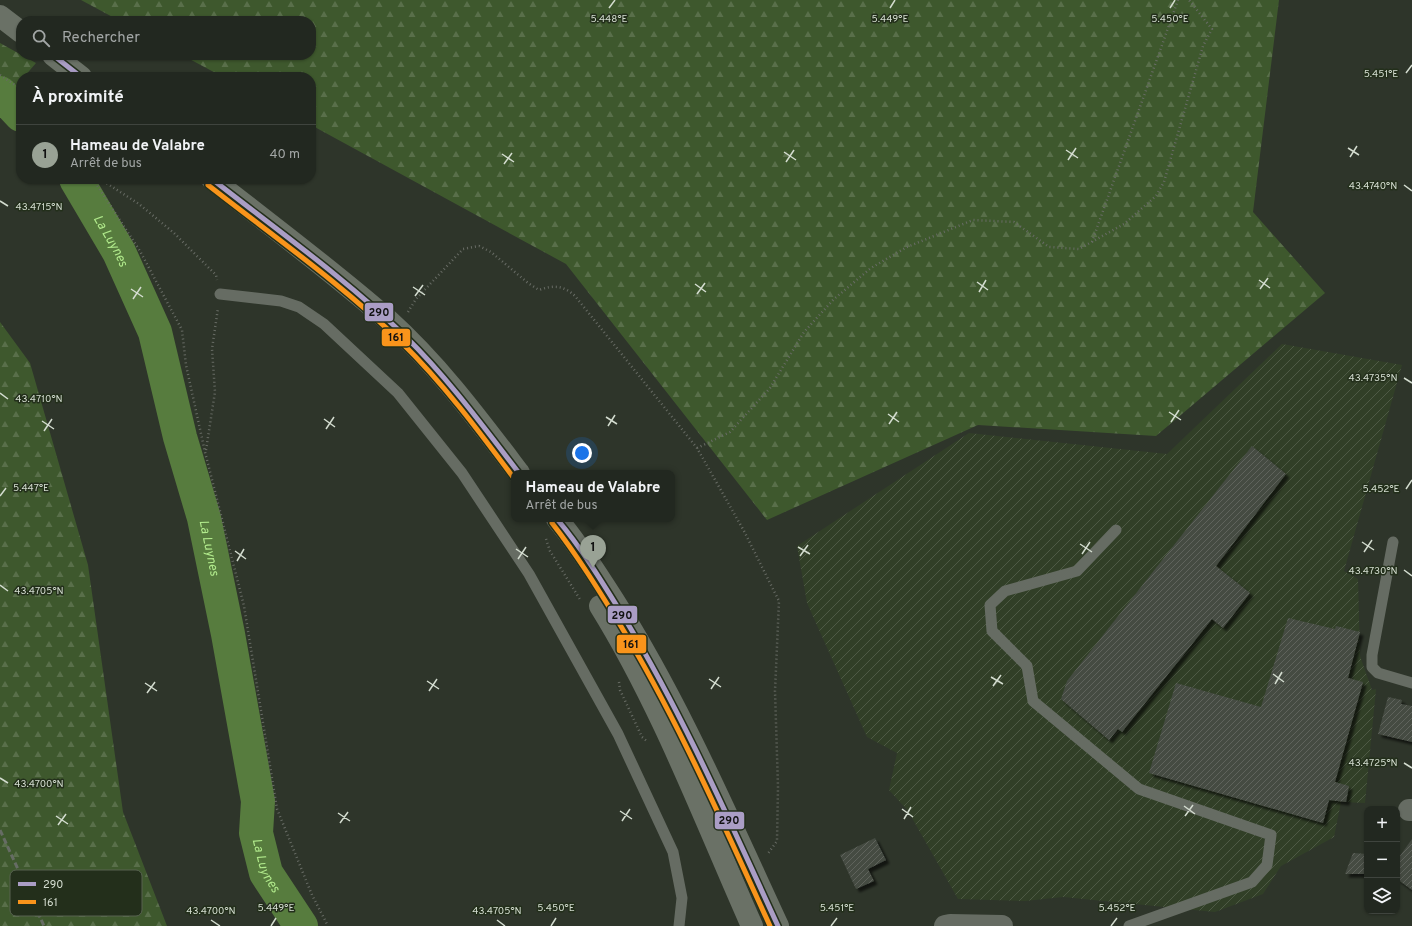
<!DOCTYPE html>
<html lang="fr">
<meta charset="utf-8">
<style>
body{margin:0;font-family:Overpass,sans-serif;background:#2a3029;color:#f1f3f6}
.controls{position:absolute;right:12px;bottom:12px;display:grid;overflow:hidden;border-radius:8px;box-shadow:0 1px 3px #0004}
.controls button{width:36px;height:36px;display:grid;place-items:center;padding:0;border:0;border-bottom:1px solid #3f443e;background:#222820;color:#f1f3f6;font:20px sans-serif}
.you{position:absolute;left:582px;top:453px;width:14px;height:14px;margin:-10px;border:3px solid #fff;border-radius:50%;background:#1a73e8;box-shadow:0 0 0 6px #1a73e833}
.badge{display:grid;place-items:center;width:26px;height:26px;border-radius:50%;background:#99a295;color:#111;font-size:13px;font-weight:700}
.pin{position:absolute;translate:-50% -33px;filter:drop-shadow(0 1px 2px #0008)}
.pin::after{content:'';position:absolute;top:21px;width:14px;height:12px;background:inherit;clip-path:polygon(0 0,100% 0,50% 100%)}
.popup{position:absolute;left:511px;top:470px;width:164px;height:52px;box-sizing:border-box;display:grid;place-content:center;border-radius:8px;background:#222820;filter:drop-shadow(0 1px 3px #0005);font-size:13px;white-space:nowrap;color:#a2a6a5}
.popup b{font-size:15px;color:#f1f3f6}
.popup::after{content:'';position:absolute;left:50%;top:100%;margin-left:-8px;border:8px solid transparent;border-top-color:#222820}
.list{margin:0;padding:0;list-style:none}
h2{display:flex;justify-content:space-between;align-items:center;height:52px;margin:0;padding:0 16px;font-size:17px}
h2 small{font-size:13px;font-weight:400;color:#a2a6a5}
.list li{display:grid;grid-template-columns:26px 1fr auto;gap:12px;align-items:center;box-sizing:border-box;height:60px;padding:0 16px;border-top:1px solid #3f443e}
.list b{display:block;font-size:15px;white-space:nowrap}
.list p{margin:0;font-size:13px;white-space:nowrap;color:#a2a6a5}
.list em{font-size:13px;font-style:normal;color:#a2a6a5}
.icon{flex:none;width:22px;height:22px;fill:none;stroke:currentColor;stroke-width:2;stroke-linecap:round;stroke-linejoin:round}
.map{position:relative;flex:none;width:1412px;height:926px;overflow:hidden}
.search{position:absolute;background:#222820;box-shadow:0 1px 3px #0004;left:16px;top:16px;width:300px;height:44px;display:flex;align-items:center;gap:10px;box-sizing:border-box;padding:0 14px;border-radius:16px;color:#a2a6a5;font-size:15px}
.panel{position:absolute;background:#222820;box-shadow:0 1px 3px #0004;left:16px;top:72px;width:300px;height:112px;border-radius:16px}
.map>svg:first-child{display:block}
.industrial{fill:url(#industrial-furrows)}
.forest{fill:url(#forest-firs)}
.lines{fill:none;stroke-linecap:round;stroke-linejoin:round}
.river{stroke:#577c3e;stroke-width:34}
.building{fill:url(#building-hatch);filter:url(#shadow)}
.path{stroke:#686c65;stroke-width:2.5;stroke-dasharray:1 3;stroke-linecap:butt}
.service{stroke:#666c63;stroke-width:11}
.minor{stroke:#666c63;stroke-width:22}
.secondary{stroke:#6a7166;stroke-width:22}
.rail{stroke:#666c64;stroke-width:3;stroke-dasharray:6 3;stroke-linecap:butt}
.bus-1-casing{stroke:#232f1b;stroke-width:8}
.bus-2-casing{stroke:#232f1b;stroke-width:8}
.bus-1{stroke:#aa9dc5;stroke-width:5}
.bus-2{stroke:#f9941b;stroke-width:5}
.ticks{fill:none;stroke:#d3dccf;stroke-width:1.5}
.labels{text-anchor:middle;stroke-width:3;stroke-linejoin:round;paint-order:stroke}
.water-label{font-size:13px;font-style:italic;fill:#b1ea8c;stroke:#232f1b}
.key{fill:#232f1b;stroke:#586351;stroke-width:1}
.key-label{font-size:11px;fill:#d3dccf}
.ticks-label{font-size:10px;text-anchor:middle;fill:#d3dccf;stroke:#232f1b;stroke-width:3;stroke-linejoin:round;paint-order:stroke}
.line-badge{stroke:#232f1b;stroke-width:1.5}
.pale-badge-label{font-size:11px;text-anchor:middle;font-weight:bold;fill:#111}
</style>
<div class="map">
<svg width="1412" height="926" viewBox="0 0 1412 926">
<defs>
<pattern id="industrial-furrows" width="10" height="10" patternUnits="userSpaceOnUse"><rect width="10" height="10" fill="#313f27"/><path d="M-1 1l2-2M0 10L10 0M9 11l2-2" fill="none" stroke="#4e5a45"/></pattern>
<pattern id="forest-firs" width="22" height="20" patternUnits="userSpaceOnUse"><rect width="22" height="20" fill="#3e582d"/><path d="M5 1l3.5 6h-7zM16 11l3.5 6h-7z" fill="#596f4a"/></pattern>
<pattern id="building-hatch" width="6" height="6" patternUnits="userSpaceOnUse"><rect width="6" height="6" fill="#454b42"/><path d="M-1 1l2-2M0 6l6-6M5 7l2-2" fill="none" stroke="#5f645c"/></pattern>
<filter id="shadow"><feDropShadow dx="3.5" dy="3.5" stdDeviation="1" flood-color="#0009"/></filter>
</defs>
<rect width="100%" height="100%" fill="#2e352a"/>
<!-- industrial -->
<path class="industrial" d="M1282,344l120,21 -58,206 14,8 2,77 12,34 4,-1 -11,114 -24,-1 -7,35 -53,29 -18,28 -48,18 -152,-15 -38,4 -67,-2 -50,-88 -19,-21 8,-37 -30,-16 -60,-134 -10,-57 172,-113 198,21z"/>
<!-- forest -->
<g class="forest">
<path d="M81,0h1198l-26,212 72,81 -169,143 -178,-11 -211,95 -201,-256 -255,-139v-48h-88l-41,-22h129v-34h-191z"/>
<path d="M0,43l36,20 -12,14h-3v4l-21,25z"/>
<path d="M0,322l30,41 58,202 35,247 44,114h-167z"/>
</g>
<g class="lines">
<!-- river -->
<g class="river">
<path d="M0,93l21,22"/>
<path id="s1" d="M76,179l43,73 36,80 25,105 24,81 24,116 30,167 -2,32 10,40 35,53"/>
</g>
</g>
<!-- building -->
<g class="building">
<path d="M1252,446l34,28 -70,92 34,27 -27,35 -11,-9 -90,113 -4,-3 -9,11 -48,-41 6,-18z"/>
<path d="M1288,618l47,11 1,-3 24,6 -12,46 15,4 -28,100 14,4 -3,16 -17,-2 -6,23 -174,-50 27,-90 85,24z"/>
<path d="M1388,697l14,3 -1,4 11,2v36l-34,-8z"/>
<path d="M875,838l11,22 -18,9 6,12 -18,8 -16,-34z"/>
<path d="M1412,839v51l-15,-11v-19z"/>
<path d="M1353,853l14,1v20h-22z"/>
</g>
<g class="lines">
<!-- path -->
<g class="path">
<path d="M0,75l21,14"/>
<path d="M93,179l47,72 42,79 4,35 19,87 39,154 33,203 35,86 16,31"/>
<path d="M100,179l39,25 35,29 42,42 1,5"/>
<path d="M1092,242l86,-242"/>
<path d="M408,312l8,-13 47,-50 16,-3 12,6 37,31 11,7c14,-5 24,-5 36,6l122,152 47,83 35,70 -4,90 3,96 -1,54 -10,14"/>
<path d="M697,448l33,-16 40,-44 34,-56 30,-33 37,-31 36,-21 66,-27 41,2 35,25 30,2 45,-25 32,-28 8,-14 39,-136 9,-17 -23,-29"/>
<path d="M206,450l9,-58 -3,-43 6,-41"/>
<path d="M546,539l4,12 31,50"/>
<path d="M619,682l1,8 22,47 6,5"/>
</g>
<!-- service -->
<g class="service">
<path d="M220,294l61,7 18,6 25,17 74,69 64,80 67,101 89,160 55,118 9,46 -3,28"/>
<path d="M1116,530l-39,41 -72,20 -15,14 2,26 35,35 6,35 106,88 132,46 -4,30 -15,17 -123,44"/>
<path d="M1393,542l-21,113v12l6,6 34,10"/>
</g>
<!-- minor -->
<g class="minor">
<path d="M1409,810h3"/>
<path d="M945,926l5,-1 52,1"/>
</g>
<!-- secondary -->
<g class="secondary">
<path d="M0,16l21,16"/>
<path d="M53,55l28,22"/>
<path d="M212,179c58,46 119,91 175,140 51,46 91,100 132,154"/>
<path d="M557,519c22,26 39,54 57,82 65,103 113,215 164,325"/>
<path d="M600,606c62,100 104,212 152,320"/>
</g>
<!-- rail -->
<path class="rail" d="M0,830l44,96"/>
<defs>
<g id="bus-1">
<path d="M53,55l28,22"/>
<path d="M212,179c65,51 133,99 193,157 42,41 78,90 114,137"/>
<path d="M557,519c26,31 47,66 68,100 59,98 105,203 153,307"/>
</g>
<g id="bus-2">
<path d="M208,185c65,51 134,99 193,157 42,41 77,88 112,135"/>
<path d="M552,523c25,32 46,66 67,100 59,97 104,201 151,303"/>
</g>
</defs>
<!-- bus-1 casing -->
<use href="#bus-1" class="bus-1-casing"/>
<!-- bus-2 casing -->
<use href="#bus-2" class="bus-2-casing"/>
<!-- bus-1 -->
<use href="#bus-1" class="bus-1"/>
<!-- bus-2 -->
<use href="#bus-2" class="bus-2"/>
</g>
<!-- ticks -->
<path class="ticks" d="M609,8l6,-8M890,8l5,-8M1170,8l5,-8M1406,73l6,-8M1348,148l11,7M1066,150l12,8M784,152l12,8M502,154l12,8M1350,157l7,-11M1068,160l8,-12M786,162l8,-12M504,164l8,-11M1404,185l8,6M0,201l8,5M1259,280l11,8M977,282l11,8M695,284l11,8M413,287l12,8M131,289l12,8M1260,289l8,-11M979,292l7,-12M697,294l8,-11M415,296l8,-11M133,299l8,-12M1404,378l8,5M0,393l8,6M1169,412l12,8M888,414l11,8M606,417l11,7M324,419l11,8M42,421l12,8M1171,422l8,-12M889,424l8,-12M608,426l7,-11M326,429l8,-12M44,431l8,-12M1406,489l6,-9M0,496l6,-8M1362,542l12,8M1080,544l12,8M798,547l12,7M516,549l12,8M235,551l11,8M1364,552l8,-12M1082,554l8,-12M800,556l8,-11M518,559l8,-12M237,561l7,-12M1404,570l8,6M0,585l8,6M1273,674l11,8M991,677l12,7M709,679l12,8M427,681l12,8M145,683l12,8M1275,684l7,-12M993,686l8,-11M711,689l8,-12M429,691l8,-12M147,693l8,-11M1404,763l8,5M0,778l8,5M1184,806l11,8M902,809l11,8M620,811l12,8M338,813l12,8M56,816l12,8M1185,816l8,-11M904,819l7,-12M622,821l8,-12M340,823l8,-11M58,825l8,-11M211,920l9,6M497,920l8,6M271,926l5,-8M551,926l5,-8M831,926l6,-8M1111,926l6,-8"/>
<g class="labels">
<!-- water labels -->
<g class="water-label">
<text dy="5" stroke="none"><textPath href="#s1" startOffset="71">La Luynes</textPath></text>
<text dy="5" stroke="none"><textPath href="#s1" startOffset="395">La Luynes</textPath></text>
<text dy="5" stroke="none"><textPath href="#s1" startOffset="719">La Luynes</textPath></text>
</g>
</g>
<!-- legend -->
<rect x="10" y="870" width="132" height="46" rx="6" class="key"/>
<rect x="18" y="882" width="18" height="4" fill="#aa9dc5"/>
<rect x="18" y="900" width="18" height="4" fill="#f9941b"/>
<g class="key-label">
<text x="43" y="888">290</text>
<text x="43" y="906">161</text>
</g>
<g class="ticks-label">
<text x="890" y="22">5.449°E</text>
<text x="1170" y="22">5.450°E</text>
<text x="609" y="22">5.448°E</text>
<text x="1381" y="77">5.451°E</text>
<text x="1373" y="189">43.4740°N</text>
<text x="39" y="210">43.4715°N</text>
<text x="1373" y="381">43.4735°N</text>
<text x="39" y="402">43.4710°N</text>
<text x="31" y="491">5.447°E</text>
<text x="1381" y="492">5.452°E</text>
<text x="1373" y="574">43.4730°N</text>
<text x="39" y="594">43.4705°N</text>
<text x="1373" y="766">43.4725°N</text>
<text x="39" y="787">43.4700°N</text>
<text x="276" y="911">5.449°E</text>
<text x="556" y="911">5.450°E</text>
<text x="837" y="911">5.451°E</text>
<text x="1117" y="911">5.452°E</text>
<text x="211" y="914">43.4700°N</text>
<text x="497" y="914">43.4705°N</text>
</g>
<g class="line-badge">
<rect x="364" y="302" width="30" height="20" rx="4" fill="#aa9dc5"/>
<rect x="381" y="328" width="30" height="19" rx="4" fill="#f9941b"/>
<rect x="607" y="605" width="31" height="19" rx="4" fill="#aa9dc5"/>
<rect x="616" y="634" width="31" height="20" rx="4" fill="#f9941b"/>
<rect x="714" y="811" width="31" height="19" rx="4" fill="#aa9dc5"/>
</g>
<g class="pale-badge-label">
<text x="379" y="316">290</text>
<text x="396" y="341">161</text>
<text x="622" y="619">290</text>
<text x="631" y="648">161</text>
<text x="729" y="824">290</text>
</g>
</svg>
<div class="controls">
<button>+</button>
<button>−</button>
<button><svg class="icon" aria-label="layers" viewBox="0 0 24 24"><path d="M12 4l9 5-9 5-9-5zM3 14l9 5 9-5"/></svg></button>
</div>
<div class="you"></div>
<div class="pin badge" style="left:593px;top:568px">1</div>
<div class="popup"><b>Hameau de Valabre</b>Arrêt de bus</div>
<div class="search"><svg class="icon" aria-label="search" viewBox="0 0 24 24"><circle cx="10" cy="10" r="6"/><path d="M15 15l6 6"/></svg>Rechercher</div>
<section class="panel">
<h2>À proximité<small></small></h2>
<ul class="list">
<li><span class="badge">1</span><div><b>Hameau de Valabre</b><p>Arrêt de bus</p></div><em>40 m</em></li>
</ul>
</section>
</div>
